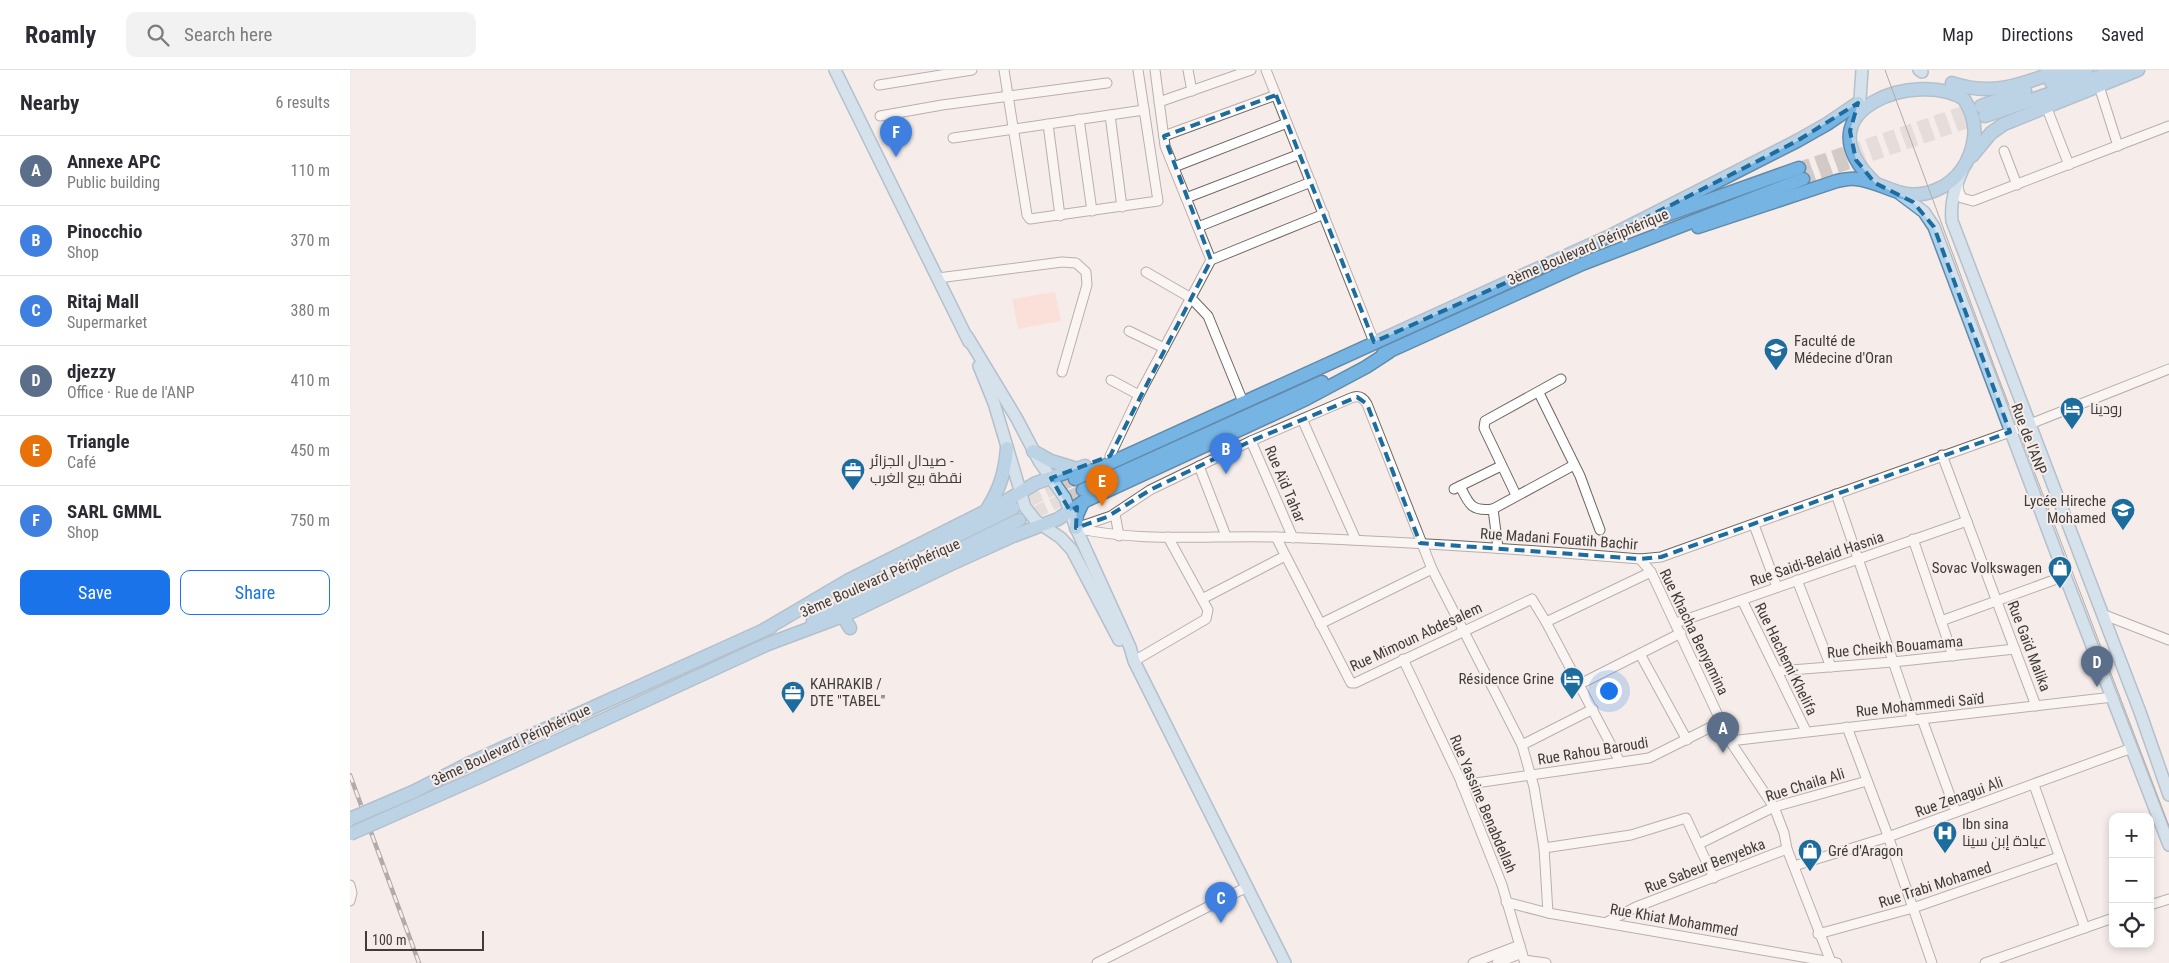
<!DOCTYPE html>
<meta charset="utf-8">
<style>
body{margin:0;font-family:"Roboto Condensed",Cairo,sans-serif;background:#f2f2f3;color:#2b2b33}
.controls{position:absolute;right:15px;bottom:15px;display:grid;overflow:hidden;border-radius:10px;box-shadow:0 2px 8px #0003}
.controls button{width:45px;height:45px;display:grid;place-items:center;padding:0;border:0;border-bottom:1px solid #e1e1e2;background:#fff;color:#2b2b33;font:25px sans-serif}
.scale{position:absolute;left:15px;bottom:12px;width:119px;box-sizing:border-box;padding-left:5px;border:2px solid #3f3c3a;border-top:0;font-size:14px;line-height:18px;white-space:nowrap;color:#3f3c3a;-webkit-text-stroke:4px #f6edea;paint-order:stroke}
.you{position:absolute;left:1258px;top:620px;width:18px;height:18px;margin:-12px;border:4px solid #fff;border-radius:50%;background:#1a73e8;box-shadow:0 0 0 8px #1a73e833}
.badge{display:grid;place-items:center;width:32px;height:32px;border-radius:50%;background:#1a73e8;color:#fff;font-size:16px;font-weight:700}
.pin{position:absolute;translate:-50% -41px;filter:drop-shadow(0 1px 2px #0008)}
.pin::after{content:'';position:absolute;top:26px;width:18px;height:15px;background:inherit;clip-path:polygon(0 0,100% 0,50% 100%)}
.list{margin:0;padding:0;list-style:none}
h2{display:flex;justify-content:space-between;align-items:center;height:65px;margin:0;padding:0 20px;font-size:21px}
h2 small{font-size:16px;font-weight:400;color:#7c7c81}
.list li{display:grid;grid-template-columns:32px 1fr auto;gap:15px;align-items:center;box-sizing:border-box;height:70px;padding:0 20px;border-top:1px solid #e1e1e2}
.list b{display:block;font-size:19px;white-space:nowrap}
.list p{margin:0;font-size:16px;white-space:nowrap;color:#7c7c81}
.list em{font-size:16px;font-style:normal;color:#7c7c81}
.actions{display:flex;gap:10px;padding:15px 20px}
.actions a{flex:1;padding:11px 0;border:1px solid #1a73e8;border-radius:10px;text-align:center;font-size:18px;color:#1a73e8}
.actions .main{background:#1a73e8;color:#fff}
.icon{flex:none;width:28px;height:28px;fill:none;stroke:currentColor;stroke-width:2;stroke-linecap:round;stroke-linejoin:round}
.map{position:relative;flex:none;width:1819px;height:893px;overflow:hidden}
header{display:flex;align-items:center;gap:30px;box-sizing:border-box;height:70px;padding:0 25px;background:#fff;border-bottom:1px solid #e1e1e2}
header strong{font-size:24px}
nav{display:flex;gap:28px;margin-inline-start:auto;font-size:18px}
.search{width:350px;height:45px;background:#f2f2f3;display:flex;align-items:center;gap:12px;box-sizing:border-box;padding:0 18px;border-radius:10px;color:#7c7c81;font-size:19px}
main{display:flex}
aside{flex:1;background:#fff}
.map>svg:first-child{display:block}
.green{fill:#fed1c3}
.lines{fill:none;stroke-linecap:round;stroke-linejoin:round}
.highway-tunnel{stroke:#d1cac7;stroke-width:12;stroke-dasharray:12 6;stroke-linecap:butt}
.minor-casing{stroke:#6e6663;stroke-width:11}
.major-casing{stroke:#638aa8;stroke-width:14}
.highway-casing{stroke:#638aa8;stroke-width:15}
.minor{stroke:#fff;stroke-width:9}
.major{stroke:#add2ee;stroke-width:11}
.highway{stroke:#76b4e3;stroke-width:12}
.tram{stroke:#5f5b59;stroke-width:1}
.rail-casing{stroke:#5f5b59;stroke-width:4.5}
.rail{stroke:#f6edea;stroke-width:2.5;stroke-dasharray:8;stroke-linecap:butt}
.highway-bridge-casing{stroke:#638aa8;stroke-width:15;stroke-linecap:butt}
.highway-bridge{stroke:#76b4e3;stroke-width:12}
.marked{fill:none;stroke:#1c6c9e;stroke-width:4;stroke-dasharray:10 6;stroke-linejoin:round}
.labels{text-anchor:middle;stroke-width:4;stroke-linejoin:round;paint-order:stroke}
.street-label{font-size:15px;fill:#3f3c3a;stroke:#f6edea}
.poi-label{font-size:15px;fill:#3f3c3a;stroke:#f6edea;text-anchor:start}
</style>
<header>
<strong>Roamly</strong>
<div class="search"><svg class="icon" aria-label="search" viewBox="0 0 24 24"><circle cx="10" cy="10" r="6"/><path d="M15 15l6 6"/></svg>Search here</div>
<nav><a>Map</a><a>Directions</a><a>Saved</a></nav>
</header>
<main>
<aside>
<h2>Nearby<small>6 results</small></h2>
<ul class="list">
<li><span class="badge" style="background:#5c6f8a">A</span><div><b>Annexe APC</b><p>Public building</p></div><em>110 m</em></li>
<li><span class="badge" style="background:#3f7fe0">B</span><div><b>Pinocchio</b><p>Shop</p></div><em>370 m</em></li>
<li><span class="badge" style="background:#3f7fe0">C</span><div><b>Ritaj Mall</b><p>Supermarket</p></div><em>380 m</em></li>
<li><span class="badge" style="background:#5c6f8a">D</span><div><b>djezzy</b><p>Office · Rue de l'ANP</p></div><em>410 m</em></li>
<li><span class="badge" style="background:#e8710a">E</span><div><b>Triangle</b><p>Café</p></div><em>450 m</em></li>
<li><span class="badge" style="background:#3f7fe0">F</span><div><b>SARL GMML</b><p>Shop</p></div><em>750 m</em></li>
</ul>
<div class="actions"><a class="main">Save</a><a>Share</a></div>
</aside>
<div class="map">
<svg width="1819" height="893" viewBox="0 0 1819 893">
<rect width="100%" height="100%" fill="#f6edea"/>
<!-- green -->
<path class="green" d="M705,222l6,29 -43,8 -6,-30z"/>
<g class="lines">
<!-- highway-tunnel -->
<g class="highway-tunnel">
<path d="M1449,98l179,-61"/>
<path d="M1453,109l179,-62"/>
<path d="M664,438l61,-29"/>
<path d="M669,450l64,-30"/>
</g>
<defs>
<g id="minor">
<path d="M654,0l23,145 3,4 128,-18 -20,-131"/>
<path d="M838,0l4,21"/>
<path d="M916,0l108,272"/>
<path d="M529,15l93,-15"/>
<path d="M1749,16l19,60"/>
<path d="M809,32l92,-32"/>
<path d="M1696,36l23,59"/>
<path d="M760,45l12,92"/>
<path d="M530,46l62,-11 165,-22"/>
<path d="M729,49l13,92"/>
<path d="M698,54l12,92"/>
<path d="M814,66l112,-41"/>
<path d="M603,68l191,-28"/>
<path d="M1654,81l13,34"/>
<path d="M824,97l113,-44"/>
<path d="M1608,113l1,9 3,6 11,3 196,-75"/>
<path d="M836,128l114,-44"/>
<path d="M848,157l113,-45"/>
<path d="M861,190l113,-46"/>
<path d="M796,202l45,26 17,18 33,81"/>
<path d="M588,208l124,-16 14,1 10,9 1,13 -25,87"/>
<path d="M779,261l35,17"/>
<path d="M761,310l28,15"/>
<path d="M1189,323l41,83 20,54"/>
<path d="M952,349l54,121"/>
<path d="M901,371l42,97"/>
<path d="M1592,385l94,251"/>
<path d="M760,386l29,-61 72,-135 -46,-114 -10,-76"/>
<path d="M849,396l27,70"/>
<path d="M1110,416c9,18 11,26 33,23l5,39"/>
<path d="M1104,419l47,-23"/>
<path d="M1486,424l77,226"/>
<path d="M1166,425l-32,-67 1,-7 76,-42"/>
<path d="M1143,439l81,-44"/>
<path d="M765,444l4,22"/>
<path d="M1404,455l23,62"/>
<path d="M726,458c66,15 133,7 200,9 122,4 243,12 364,22l21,-2 349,-125 159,-63"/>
<path d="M726,458l35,-12 39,-26 101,-49 100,-43c7,-3 12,-1 16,6l65,165 90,176 12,42 10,61 4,65"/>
<path d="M926,467l75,146h4l177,-84 14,23 74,140"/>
<path d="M1563,469l40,117"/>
<path d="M1290,489l11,13 79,169 44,66 10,26 3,16 44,113"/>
<path d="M1447,510l34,87"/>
<path d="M852,529l83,-43"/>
<path d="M1392,530l64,131"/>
<path d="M1752,544l67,26"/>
<path d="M1591,551l124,-45"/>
<path d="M1196,552l105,-50"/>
<path d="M1326,553l291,-102"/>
<path d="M970,554l112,-55"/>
<path d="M1290,584l47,86"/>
<path d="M1053,589l57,120 42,106 23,78"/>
<path d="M784,591l72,-42 2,-9 -40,-73"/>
<path d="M1427,601l116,-9 122,-13"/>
<path d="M1230,614l101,-51"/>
<path d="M1572,649l34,93"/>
<path d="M1497,657l40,106 45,130"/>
<path d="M1380,671l383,-44"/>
<path d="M1172,675l71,-36"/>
<path d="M1112,715l187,-27 72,-36"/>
<path d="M1684,715l51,143"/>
<path d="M1349,774l75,-37 93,-26"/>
<path d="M1194,778l87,-13 55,-17 28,60"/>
<path d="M1444,796l94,-29 244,-89"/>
<path d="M0,815l2,8 -2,8"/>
<path d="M1156,832l42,11 289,50"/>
<path d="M1800,835l19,-6"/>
<path d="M1257,852l29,-15 151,-58"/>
<path d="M1468,864l95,-26 146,-51"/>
<path d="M1174,890l22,3"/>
<path d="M747,893l150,-76"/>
<path d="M1123,893l47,-18"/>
<path d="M1147,893l25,-10"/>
<path d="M1635,893l128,-45"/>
</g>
<g id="major">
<path d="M485,0l134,272"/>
<path d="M1569,0l3,2"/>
<path d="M1510,29l2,-29"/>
<path d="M1612,101c-7,17 -12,31 -10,50l188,491 29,83"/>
<path d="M1550,124l24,18 10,15 131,349 104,269"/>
<path d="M617,266l50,83 22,42 26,37 11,30 54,119 4,14 151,302"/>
<path d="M629,296l15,37 31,104 11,14 25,17 11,12 47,90"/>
</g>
<g id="highway">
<path d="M1701,12l35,-12"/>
<path d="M1602,13c41,14 71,1 109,-13"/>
<path d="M1631,36l44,-15"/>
<path d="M1635,46l130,-45"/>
<path d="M1622,86l19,-23 13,-9 134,-54"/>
<path d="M1314,146l135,-48"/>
<path d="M1348,157l139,-46c6,-1 13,-3 19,-2 30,3 46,25 80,11 22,-9 35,-29 38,-52 2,-14 -3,-28 -10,-39 -44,-29 -167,9 -89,84"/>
<path d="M1033,284l199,-90 221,-85"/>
<path d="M683,381l18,10 26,8"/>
<path d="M725,409l537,-244 185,-94 30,-17 31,-21"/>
<path d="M733,420l239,-108"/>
<path d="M637,439c13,-20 18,-37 20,-61"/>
<path d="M726,458l1,-13 6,-13"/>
<path d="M582,478l81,-40"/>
<path d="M493,546l7,12"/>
<path d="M463,551l206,-101"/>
<path d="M414,560l85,-50 157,-79 30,-18 49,-17"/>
<path d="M122,692l299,-135"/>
<path d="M129,707l289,-133 75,-28 108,-52 62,-28 45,-17 25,-17 223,-103 60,-32 23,-15"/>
</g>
</defs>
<!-- minor casing -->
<use href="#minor" class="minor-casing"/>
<!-- major casing -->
<use href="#major" class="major-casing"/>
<!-- highway casing -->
<use href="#highway" class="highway-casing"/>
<!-- minor -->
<use href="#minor" class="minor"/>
<!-- major -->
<use href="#major" class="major"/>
<!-- highway -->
<use href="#highway" class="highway"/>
<!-- tram -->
<path class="tram" d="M1535,0l111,301 173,455"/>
<defs>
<path id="rail" d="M0,705l69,188"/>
</defs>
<!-- rail casing -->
<use href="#rail" class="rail-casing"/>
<!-- rail -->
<use href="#rail" class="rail"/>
<defs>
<g id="highway-bridge">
<path d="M0,749l63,-27 59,-30"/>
<path d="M0,764l129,-57"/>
</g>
</defs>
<!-- highway-bridge casing -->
<use href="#highway-bridge" class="highway-bridge-casing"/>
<!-- highway-bridge -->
<use href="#highway-bridge" class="highway-bridge"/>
</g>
<!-- marked area -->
<path d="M0 0H1819V893H0ZM926,25l98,247 238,-107 185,-94 61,-38 -8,28 6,29 19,23 38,19 21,25 76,205 -349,125 -21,2 -220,-16 -53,-139 -10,-7 -106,44 -101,49 -43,27 -31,11 1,-21 -7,4 -19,-33 59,-22 101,-196 -47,-124z" fill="#f6edea" fill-opacity=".55" fill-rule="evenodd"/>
<path class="marked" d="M926,25l98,247 238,-107 185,-94 61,-38 -8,28 6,29 19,23 38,19 21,25 76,205 -349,125 -21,2 -220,-16 -53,-139 -10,-7 -106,44 -101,49 -43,27 -31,11 1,-21 -7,4 -19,-33 59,-22 101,-196 -47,-124z"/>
<!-- icons -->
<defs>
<symbol id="university-pin" viewBox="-11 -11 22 30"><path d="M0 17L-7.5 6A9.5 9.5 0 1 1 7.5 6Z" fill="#1c6c9e" stroke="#f6edea"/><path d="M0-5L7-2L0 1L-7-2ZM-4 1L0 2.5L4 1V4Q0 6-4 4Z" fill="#fff"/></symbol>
<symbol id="hotel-pin" viewBox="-11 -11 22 30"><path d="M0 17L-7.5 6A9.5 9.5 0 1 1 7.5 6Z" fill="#1c6c9e" stroke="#f6edea"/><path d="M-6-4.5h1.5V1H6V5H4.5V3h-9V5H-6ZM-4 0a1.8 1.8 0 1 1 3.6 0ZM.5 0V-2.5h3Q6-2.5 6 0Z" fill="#fff"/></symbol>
<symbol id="office-pin" viewBox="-11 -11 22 30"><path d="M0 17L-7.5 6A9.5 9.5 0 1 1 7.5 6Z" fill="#1c6c9e" stroke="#f6edea"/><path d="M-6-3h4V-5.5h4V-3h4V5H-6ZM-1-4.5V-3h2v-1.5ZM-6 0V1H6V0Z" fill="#fff"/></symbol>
<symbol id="school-pin" viewBox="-11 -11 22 30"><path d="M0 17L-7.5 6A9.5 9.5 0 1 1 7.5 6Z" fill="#1c6c9e" stroke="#f6edea"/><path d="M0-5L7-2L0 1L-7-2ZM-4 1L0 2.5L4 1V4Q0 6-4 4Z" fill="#fff"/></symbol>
<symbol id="shop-pin" viewBox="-11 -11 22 30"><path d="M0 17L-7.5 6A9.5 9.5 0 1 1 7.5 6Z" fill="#1c6c9e" stroke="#f6edea"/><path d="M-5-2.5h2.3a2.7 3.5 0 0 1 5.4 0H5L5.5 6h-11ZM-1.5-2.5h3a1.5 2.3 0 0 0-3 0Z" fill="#fff"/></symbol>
<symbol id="hospital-pin" viewBox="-11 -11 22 30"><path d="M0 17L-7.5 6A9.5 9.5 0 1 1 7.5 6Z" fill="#1c6c9e" stroke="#f6edea"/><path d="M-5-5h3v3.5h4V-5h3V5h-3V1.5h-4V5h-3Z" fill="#fff"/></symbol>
</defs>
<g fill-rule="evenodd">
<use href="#university-pin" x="1412" y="266" width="28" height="38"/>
<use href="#hotel-pin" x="1708" y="325" width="28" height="38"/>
<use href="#office-pin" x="489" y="386" width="28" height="38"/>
<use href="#school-pin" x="1759" y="426" width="28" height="38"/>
<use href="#shop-pin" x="1696" y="484" width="28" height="38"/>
<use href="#hotel-pin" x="1208" y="595" width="28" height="38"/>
<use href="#office-pin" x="429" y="609" width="28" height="38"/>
<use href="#hospital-pin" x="1581" y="749" width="28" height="38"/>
<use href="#shop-pin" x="1446" y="767" width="28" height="38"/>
</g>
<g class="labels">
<!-- street labels -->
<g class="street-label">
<text transform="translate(1238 177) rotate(-23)" y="5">3ème Boulevard Périphérique</text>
<text transform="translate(1679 369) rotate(69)" y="5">Rue de l'ANP</text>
<text transform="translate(935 414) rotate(67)" y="5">Rue Aïd Tahar</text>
<text transform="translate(1209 469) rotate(4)" y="5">Rue Madani Fouatih Bachir</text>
<text transform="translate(1467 489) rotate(-19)" y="5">Rue Saidi-Belaid Hasnia</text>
<text transform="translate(530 508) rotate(-24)" y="5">3ème Boulevard Périphérique</text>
<text transform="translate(1344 562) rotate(64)" y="5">Rue Khacha Benyamina</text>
<text transform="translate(1066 567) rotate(-25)" y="5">Rue Mimoun Abdesalem</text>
<text transform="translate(1679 576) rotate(69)" y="5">Rue Gaïd Malika</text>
<text transform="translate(1545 577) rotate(-5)" y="5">Rue Cheikh Bouamama</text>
<text transform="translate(1436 589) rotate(64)" y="5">Rue Hachemi Khelifa</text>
<text transform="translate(1570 635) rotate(-6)" y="5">Rue Mohammedi Saïd</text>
<text transform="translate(161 675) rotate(-25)" y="5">3ème Boulevard Périphérique</text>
<text transform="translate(1243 681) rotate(-9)" y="5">Rue Rahou Baroudi</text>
<text transform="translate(1455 715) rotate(-17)" y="5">Rue Chaila Ali</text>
<text transform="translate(1609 727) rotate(-20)" y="5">Rue Zenagui Ali</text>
<text transform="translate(1133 734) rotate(67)" y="5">Rue Yassine Benabdellah</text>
<text transform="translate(1355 796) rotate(-21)" y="5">Rue Sabeur Benyebka</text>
<text transform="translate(1585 815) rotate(-18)" y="5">Rue Trabi Mohamed</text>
<text transform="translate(1324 850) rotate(10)" y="5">Rue Khiat Mohammed</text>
</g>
<!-- poi labels -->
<g class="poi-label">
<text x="1444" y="276">Faculté de<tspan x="1444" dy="17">Médecine d'Oran</tspan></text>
<text x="1740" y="344">رودينا</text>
<text x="520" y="396">صيدال الجزائر -<tspan x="520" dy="17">نقطة بيع الغرب</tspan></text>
<text x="1756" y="436" text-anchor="end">Lycée Hireche<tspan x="1756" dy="17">Mohamed</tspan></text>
<text x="1692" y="503" text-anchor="end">Sovac Volkswagen</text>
<text x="1204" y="614" text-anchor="end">Résidence Grine</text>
<text x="460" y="619">KAHRAKIB /<tspan x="460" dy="17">DTE "TABEL"</tspan></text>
<text x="1612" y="759">Ibn sina<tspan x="1612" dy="17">عيادة إبن سينا</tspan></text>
<text x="1478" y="786">Gré d'Aragon</text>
</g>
</g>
</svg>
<div class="controls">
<button>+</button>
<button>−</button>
<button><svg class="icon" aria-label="locate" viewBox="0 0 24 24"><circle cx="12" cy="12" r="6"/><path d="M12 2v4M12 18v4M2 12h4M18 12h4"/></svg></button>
</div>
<div class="scale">100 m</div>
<div class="you"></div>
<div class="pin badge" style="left:1373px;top:683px;background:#5c6f8a">A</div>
<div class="pin badge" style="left:876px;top:404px;background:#3f7fe0">B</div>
<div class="pin badge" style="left:871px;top:853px;background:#3f7fe0">C</div>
<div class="pin badge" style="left:1747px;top:617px;background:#5c6f8a">D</div>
<div class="pin badge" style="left:752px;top:436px;background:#e8710a">E</div>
<div class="pin badge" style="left:546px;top:87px;background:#3f7fe0">F</div>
</div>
</main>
